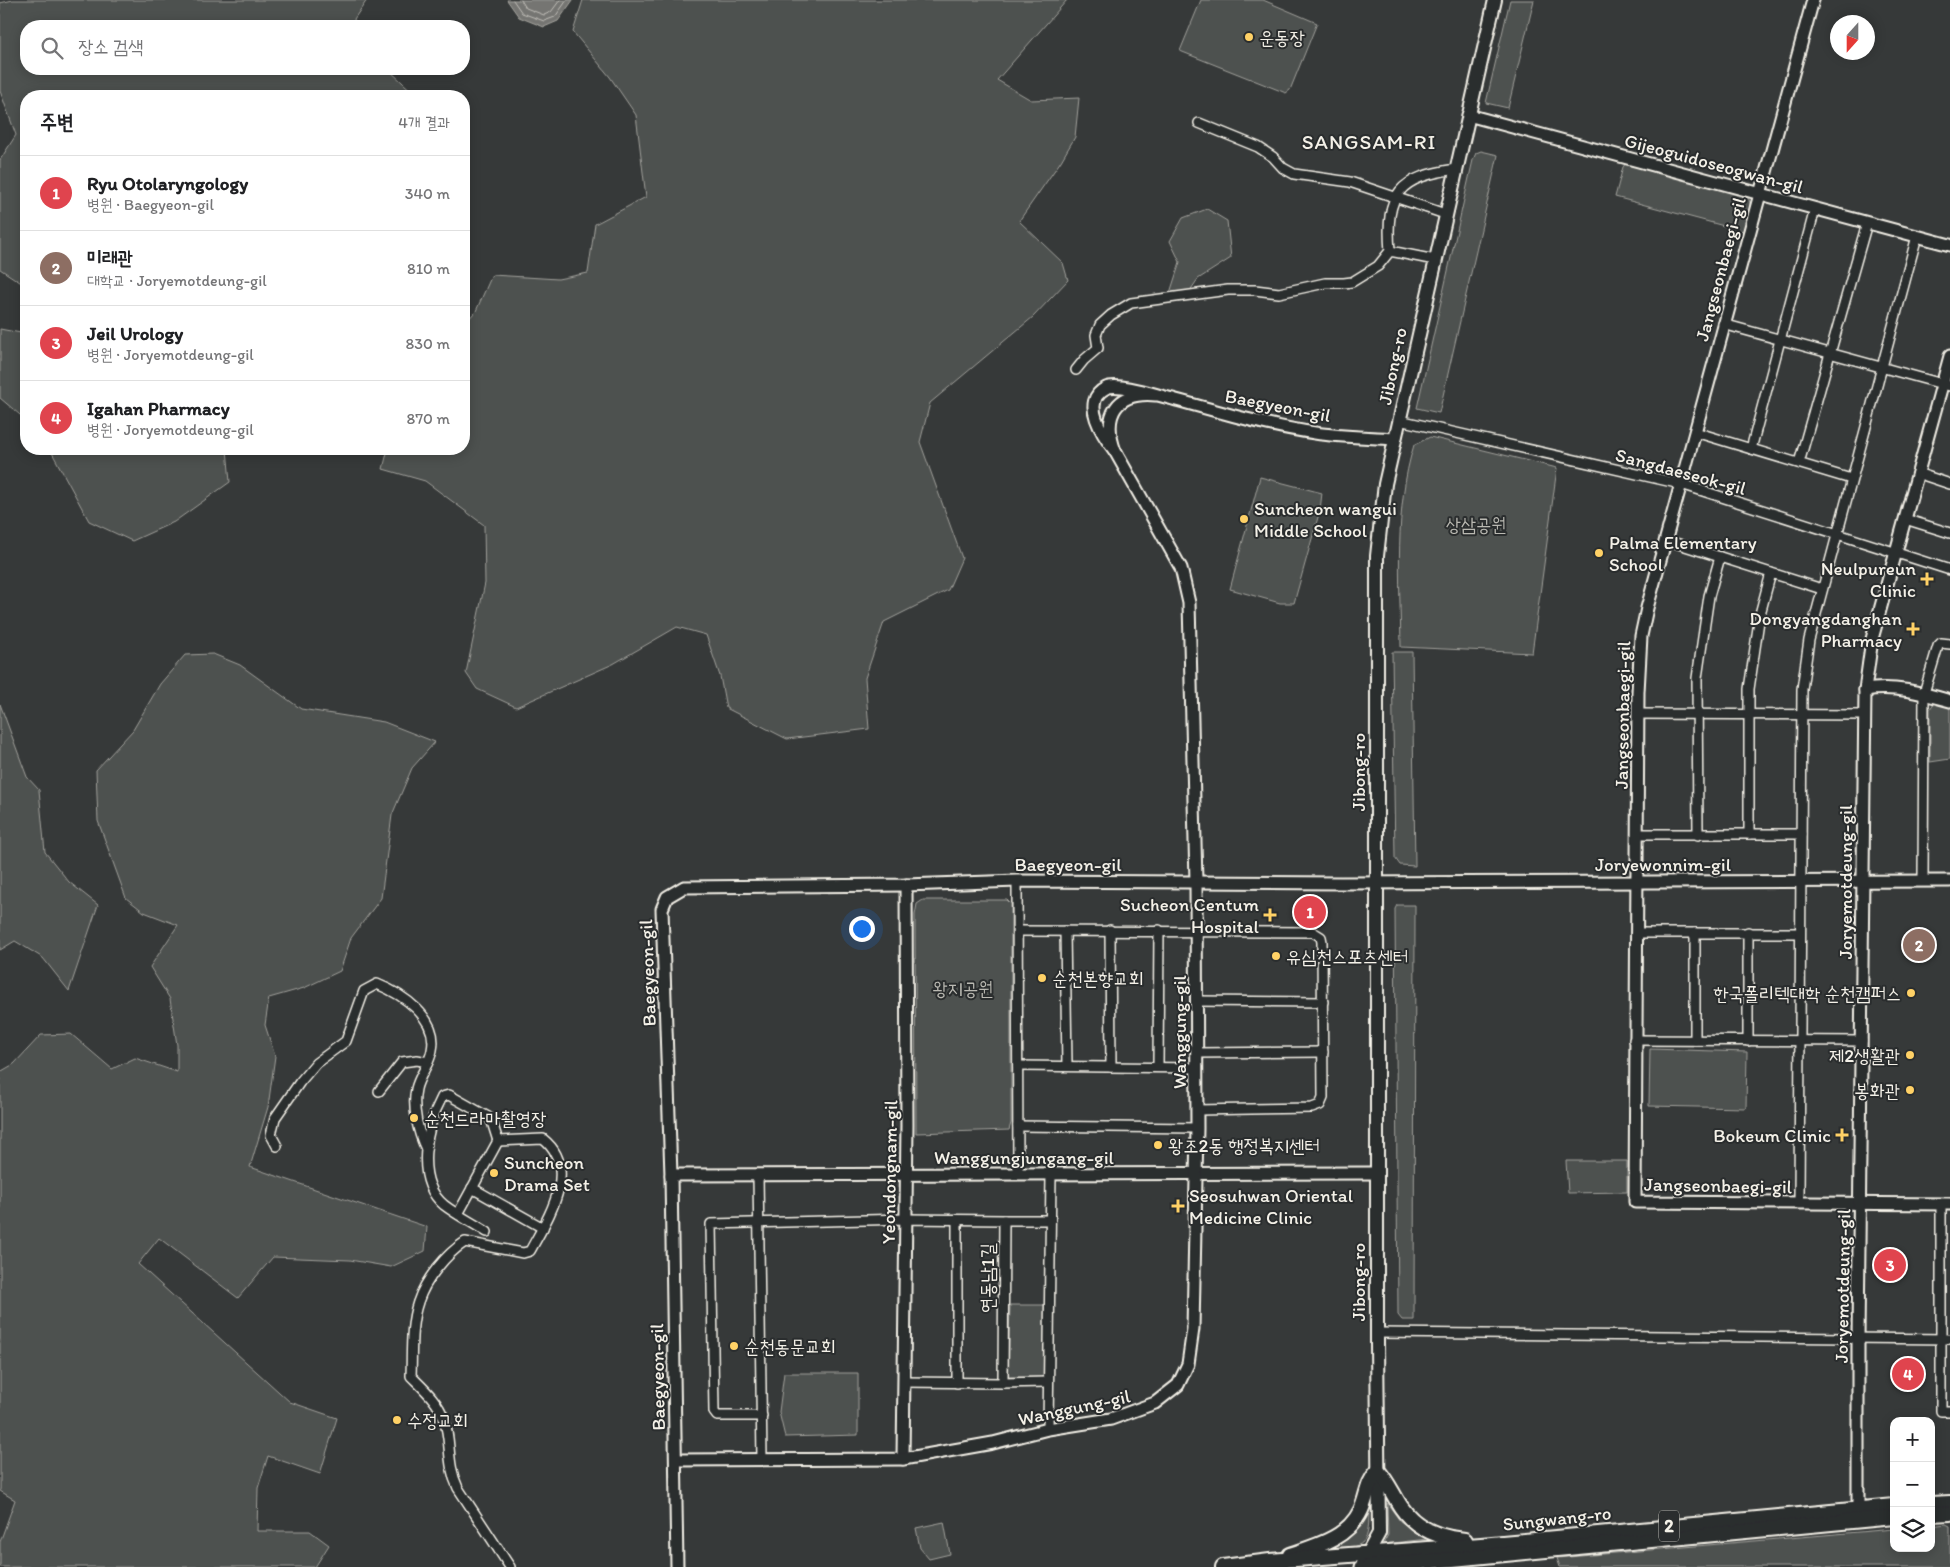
<!DOCTYPE html>
<html lang="ko">
<meta charset="utf-8">
<style>
body{margin:0;font-family:Itim,"Poor Story",sans-serif;background:#f2f2f2;color:#202124}
.controls{position:absolute;right:15px;bottom:15px;display:grid;overflow:hidden;border-radius:10px;box-shadow:0 2px 12px #0003}
.controls button{width:45px;height:45px;display:grid;place-items:center;padding:0;border:0;border-bottom:1px solid #e0e0e0;background:#fff;color:#202124;font:25px sans-serif}
.compass{position:absolute;left:1830px;top:15px;width:45px;height:45px;border-radius:50%;background:#fff;box-shadow:0 2px 12px #0003;rotate:201deg}
.you{position:absolute;left:861px;top:928px;width:18px;height:18px;margin:-12px;border:4px solid #fff;border-radius:50%;background:#1a73e8;box-shadow:0 0 0 8px #1a73e833}
.badge{display:grid;place-items:center;width:32px;height:32px;border-radius:50%;background:#847042;color:#fff;font-size:16px;font-weight:700}
.pin{position:absolute;translate:-50% -50%;border:2px solid #fff;box-shadow:0 1px 5px #0006}
.list{margin:0;padding:0;list-style:none}
h2{display:flex;justify-content:space-between;align-items:center;height:65px;margin:0;padding:0 20px;font-size:21px}
h2 small{font-size:16px;font-weight:400;color:#757577}
.list li{display:grid;grid-template-columns:32px 1fr auto;gap:15px;align-items:center;box-sizing:border-box;height:75px;padding:0 20px;border-top:1px solid #e0e0e0}
.list b{display:block;font-size:19px;white-space:nowrap}
.list p{margin:0;font-size:16px;white-space:nowrap;color:#757577}
.list em{font-size:16px;font-style:normal;color:#757577}
.icon{flex:none;width:28px;height:28px;fill:none;stroke:currentColor;stroke-width:2;stroke-linecap:round;stroke-linejoin:round}
.map{position:relative;flex:none;width:1950px;height:1567px;overflow:hidden}
.search{position:absolute;background:#fff;box-shadow:0 2px 12px #0003;left:20px;top:20px;width:450px;height:55px;display:flex;align-items:center;gap:12px;box-sizing:border-box;padding:0 18px;border-radius:20px;color:#757577;font-size:19px}
.panel{position:absolute;background:#fff;box-shadow:0 2px 12px #0003;left:20px;top:90px;width:450px;height:365px;border-radius:20px}
.map>svg:first-child{display:block}
.green{fill:#4e514f;stroke:#a1a19c}
.water{fill:#757572;stroke:#a8a7a1}
.lines{fill:none;stroke-linecap:round;stroke-linejoin:round}
.shore{stroke:#c1bfb9;stroke-width:1}
.minor-casing{stroke:#f4f1e8;stroke-width:12}
.tertiary-casing{stroke:#f4f1e8;stroke-width:15}
.secondary-casing{stroke:#f4f1e8;stroke-width:16}
.primary-casing{stroke:#f4f1e8;stroke-width:18}
.minor{stroke:#2a2d2e;stroke-width:9}
.tertiary{stroke:#2a2d2e;stroke-width:11}
.secondary{stroke:#2a2d2e;stroke-width:12}
.primary{stroke:#2a2d2e;stroke-width:14}
.poi-dot{fill:#ffd166;stroke:#2a2d2e;stroke-width:2}
.labels{text-anchor:middle;stroke-width:4;stroke-linejoin:round;paint-order:stroke}
.shield{fill:#2a2d2e;stroke:#b7b6b0;stroke-width:1}
.shield-label{font-size:18px;font-weight:bold;fill:#f4f1e8}
.poi-label{font-size:19px;fill:#f4f1e8;stroke:#2a2d2e;text-anchor:start}
.street-label{font-size:19px;fill:#f4f1e8;stroke:#2a2d2e}
.park-label{font-size:19px;fill:#bab9b2;stroke:#2a2d2e}
.quarter-label{font-size:21px;letter-spacing:1px;fill:#f4f1e8;stroke:#2a2d2e}
</style>
<div class="map">
<svg width="1950" height="1567" viewBox="0 0 1950 1567">
<rect width="100%" height="100%" fill="#363939"/>
<filter id="ink" filterUnits="userSpaceOnUse"><feTurbulence type="fractalNoise" baseFrequency=".02" numOctaves="2"/><feDisplacementMap in="SourceGraphic" scale="10" xChannelSelector="R" yChannelSelector="G"/><feConvolveMatrix kernelMatrix="1 2 1 2 8 2 1 2 1" color-interpolation-filters="sRGB"/></filter>
<g filter="url(#ink)">
<!-- green -->
<g class="green">
<path d="M13,0h354l-13,19 2,7h-330v43h362l29,27h-391v190l-26,-17v-109l16,-25 -16,-44v-88z"/>
<path d="M583,0h484l-70,80 34,20 48,-2 -4,39 -14,24 -42,60 44,42 5,17 -35,37 -103,86 -10,39 42,116 -14,32 -64,32 -19,56 4,51 -82,10 -61,-31 -6,-32 -14,-41 -29,-8 -64,37 -97,43 -39,-18 -11,-16 19,-90 -1,-58 -59,-44 -42,-12 5,-20h76v-125l12,-13 16,-36 66,4 30,-6 7,-49 51,-27 -10,-82 -26,-38 -37,-45z"/>
<path d="M1201,0h62l54,23 -27,67 -4,3 -106,-42z"/>
<path d="M1510,0h24l-26,108 -22,-5z"/>
<path d="M1481,151l17,4 -59,258 -22,-5 56,-248 3,-7z"/>
<path d="M1627,162l118,32c11,9 1,26 -2,37l-128,-34 8,-30z"/>
<path d="M1207,209l20,12 4,37 -33,21 -11,16 -17,-2 10,-31 -10,-21 13,-23z"/>
<path d="M0,329l26,5v86l-26,-22z"/>
<path d="M1430,437l127,31 -25,185 -131,-6c-1,-66 -7,-138 13,-202z"/>
<path d="M50,449h177l3,33 -56,40 -42,19 -43,-20z"/>
<path d="M1260,477l62,16 -2,17 -26,93h-14l-50,-14z"/>
<path d="M1392,652h20l3,214 -15,-1 -5,-7z"/>
<path d="M213,654l27,11 61,44 83,13 51,20 -23,26 -20,47 -11,83 -30,40 -11,33 -36,17 -35,10 -4,27 10,31 -7,51 -18,60 177,60 -2,24 -34,16 -41,-7 -77,-3 -35,41 -79,-60 -21,26 152,138 47,16 -17,56 -52,-18 -10,32 -1,43h53l19,14 -14,22h-315v-25l15,-42 -15,-9v-419l14,-8 27,-29 30,-1 41,35 23,-11 42,14v-27l-7,-46 -20,-32 28,-42 -34,-13 -18,-14 -28,-77 -2,-51 37,-40 27,-46 25,-29z"/>
<path d="M1934,703l16,5v51l-20,3v-53z"/>
<path d="M0,704l27,73 12,13 6,62 24,30 29,23 -29,86 -26,-33 -28,-17 -15,9z"/>
<path d="M923,900h84l4,4v219l-2,7 -93,3 -1,-218 2,-11z"/>
<path d="M1397,905h18l-1,415h-12l-4,-5 -3,-406z"/>
<path d="M1650,1049l97,3 -1,56 -97,-2z"/>
<path d="M1566,1161h61v31l-59,1z"/>
<path d="M1010,1305h36v73l-38,-1z"/>
<path d="M784,1373h74v62l-73,2 -6,-25z"/>
<path d="M1387,1503l13,18 27,18 -44,5 5,-9z"/>
<path d="M1369,1504c0,43 -1,42 -44,47 22,-11 38,-22 44,-47z"/>
<path d="M944,1522l6,32 -21,5 -9,-11 -4,-20z"/>
<path d="M1946,1524l4,2v41h-390l-3,-9 337,-29v19h37v-22z"/>
</g>
<!-- water -->
<path class="water" d="M507,0h66l-15,21 -14,6 -25,-10z"/>
<g class="lines">
<!-- shore -->
<g class="shore">
<path d="M513,0l9,13 22,8 11,-4 12,-17"/>
<path d="M521,0l5,8 18,7 7,-3 9,-12"/>
</g>
<defs>
<g id="minor">
<path d="M1199,123l59,24 15,10 10,11 11,6 56,8 95,32"/>
<path d="M1390,251c-5,-58 9,-74 66,-82"/>
<path d="M1723,324l227,62"/>
<path d="M1076,370l8,-10 14,-12 -2,-13 4,-10 11,-10 20,-12 97,-13h27l24,3 46,-10h19l8,-1 26,-16 12,-15 45,9"/>
<path d="M1399,420l282,64 269,86"/>
<path d="M1695,432l156,47"/>
<path d="M1751,449l64,-240"/>
<path d="M1799,463l68,-240"/>
<path d="M1917,473l33,11"/>
<path d="M1905,519l45,14"/>
<path d="M1666,540l156,49"/>
<path d="M1638,714l226,1"/>
<path d="M1638,834h163"/>
<path d="M1749,834v-145l11,-75 11,-41"/>
<path d="M1698,835l-1,-157 12,-82 11,-39"/>
<path d="M1017,881l1,293"/>
<path d="M1923,881l1,-188 14,-47 3,-3 9,1"/>
<path d="M1110,930l1,137"/>
<path d="M1018,931l295,1 8,5 1,5 1,156 -3,7 -8,3 -115,2"/>
<path d="M1065,931l2,135"/>
<path d="M1636,933h164"/>
<path d="M1197,1001l126,1"/>
<path d="M1634,1040l228,1"/>
<path d="M1695,1040v-107"/>
<path d="M1748,1041v-109"/>
<path d="M1197,1053l126,-1"/>
<path d="M1018,1066l179,2"/>
<path d="M1158,1067l1,-137"/>
<path d="M379,1091l23,-29 15,-2 11,2"/>
<path d="M1018,1126l179,2"/>
<path d="M277,1146l-6,-11 4,-17 25,-36 16,-19 30,-22 18,-50 13,-7c25,10 62,34 55,66 -2,14 -13,25 -16,39 -4,18 2,44 10,60"/>
<path d="M758,1175l4,284"/>
<path d="M472,1188l71,40"/>
<path d="M1799,1203l3,-514 7,-49 108,-404"/>
<path d="M1941,1204v207h9"/>
<path d="M458,1214l40,-73"/>
<path d="M1004,1220h46"/>
<path d="M487,1232c-14,-9 -30,-17 -43,-27 -30,-25 -18,-78 -2,-108l7,-2 39,22 4,5 6,19 45,-2c38,30 4,80 -13,112l-7,2 -58,-11c-19,12 -40,38 -47,60 -8,23 -6,50 -7,74 13,13 27,25 33,43 8,24 2,44 14,69l52,79"/>
<path d="M1377,1333l573,6"/>
<path d="M957,1383v-163"/>
<path d="M1003,1383l45,-1"/>
<path d="M762,1416h-45l-3,-4 -3,-188 195,-5 98,1 -1,163 -99,-1"/>
<path d="M1048,1429l3,-255"/>
</g>
<g id="tertiary">
<path d="M1813,0l-166,608 -6,28 -3,56 -3,510 315,2"/>
<path d="M1468,115l482,130"/>
<path d="M1156,395c-40,-4 -54,20 -41,56 -11,-14 -36,-50 -9,-63 13,-6 53,8 67,11 47,13 94,27 142,34 26,4 54,4 80,6"/>
<path d="M1865,690c30,-5 57,3 85,11"/>
<path d="M671,1175l706,-2"/>
<path d="M903,1459l4,-334 -1,-240"/>
<path d="M676,1460l227,-1 90,-16 55,-14 63,-10 44,-16 23,-18 10,-21 5,-35 4,-201 -1,-247 -7,-278 -8,-35 -66,-117"/>
<path d="M1858,1518v-180l7,-648 7,-51 78,-283"/>
<path d="M677,1567l-6,-392 -9,-266 5,-12 17,-10 222,-2 111,-4 324,2 609,-2"/>
<path d="M1361,1567l7,-14"/>
</g>
<path id="secondary" d="M1368,1553l11,-20 -2,-190v-787l8,-72 110,-484"/>
<g id="primary">
<path d="M1931,1504l19,-1"/>
<path d="M1931,1514l19,-1"/>
<path d="M1290,1555c27,-9 58,-17 71,-45 7,-15 5,-26 17,-39 10,11 15,24 23,36 15,22 39,31 64,33"/>
<path d="M1223,1567l47,-6 211,-16 413,-39"/>
<path d="M1369,1567l525,-50"/>
</g>
</defs>
<!-- minor casing -->
<use href="#minor" class="minor-casing"/>
<!-- tertiary casing -->
<use href="#tertiary" class="tertiary-casing"/>
<!-- secondary casing -->
<use href="#secondary" class="secondary-casing"/>
<!-- primary casing -->
<use href="#primary" class="primary-casing"/>
<!-- minor -->
<use href="#minor" class="minor"/>
<!-- tertiary -->
<use href="#tertiary" class="tertiary"/>
<!-- secondary -->
<use href="#secondary" class="secondary"/>
<!-- primary -->
<use href="#primary" class="primary"/>
</g>
</g>
<!-- markers -->
<g class="poi-dot">
<circle cx="1249" cy="37" r="5"/>
<circle cx="1244" cy="519" r="5"/>
<circle cx="1599" cy="553" r="5"/>
<path d="M1924.5 571.5h5v5h5v5h-5v5h-5v-5h-5v-5h5z"/>
<path d="M1910.5 621.5h5v5h5v5h-5v5h-5v-5h-5v-5h5z"/>
<path d="M1267.5 907.5h5v5h5v5h-5v5h-5v-5h-5v-5h5z"/>
<circle cx="1276" cy="956" r="5"/>
<circle cx="1042" cy="978" r="5"/>
<circle cx="1911" cy="993" r="5"/>
<circle cx="1910" cy="1055" r="5"/>
<circle cx="1910" cy="1090" r="5"/>
<circle cx="414" cy="1118" r="5"/>
<path d="M1839.5 1127.5h5v5h5v5h-5v5h-5v-5h-5v-5h5z"/>
<circle cx="1158" cy="1145" r="5"/>
<circle cx="494" cy="1173" r="5"/>
<path d="M1175.5 1198.5h5v5h5v5h-5v5h-5v-5h-5v-5h5z"/>
<circle cx="734" cy="1346" r="5"/>
<circle cx="397" cy="1420" r="5"/>
</g>
<g class="labels">
<!-- shield labels -->
<rect class="shield" x="1659" y="1510.5" width="20" height="31" rx="4"/>
<g class="shield-label">
<text x="1669" y="1532">2</text>
</g>
<!-- poi labels -->
<g class="poi-label">
<text x="1259" y="44">운동장</text>
<text x="1254" y="515">Suncheon wangui<tspan x="1254" dy="22">Middle School</tspan></text>
<text x="1609" y="549">Palma Elementary<tspan x="1609" dy="22">School</tspan></text>
<text x="1916" y="575" text-anchor="end">Neulpureun<tspan x="1916" dy="22">Clinic</tspan></text>
<text x="1902" y="625" text-anchor="end">Dongyangdanghan<tspan x="1902" dy="22">Pharmacy</tspan></text>
<text x="1259" y="911" text-anchor="end">Sucheon Centum<tspan x="1259" dy="22">Hospital</tspan></text>
<text x="1286" y="963">유심천스포츠센터</text>
<text x="1052" y="985">순천본향교회</text>
<text x="1901" y="1000" text-anchor="end">한국폴리텍대학 순천캠퍼스</text>
<text x="1900" y="1062" text-anchor="end">제2생활관</text>
<text x="1900" y="1097" text-anchor="end">봉화관</text>
<text x="424" y="1125">순천드라마촬영장</text>
<text x="1831" y="1142" text-anchor="end">Bokeum Clinic</text>
<text x="1168" y="1152">왕조2동 행정복지센터</text>
<text x="504" y="1169">Suncheon<tspan x="504" dy="22">Drama Set</tspan></text>
<text x="1189" y="1202">Seosuhwan Oriental<tspan x="1189" dy="22">Medicine Clinic</tspan></text>
<text x="744" y="1353">순천동문교회</text>
<text x="407" y="1427">수정교회</text>
</g>
<!-- street labels -->
<g class="street-label">
<text transform="translate(1714 163) rotate(15)" y="7">Gijeoguidoseogwan-gil</text>
<text transform="translate(1720 269) rotate(-75)" y="7">Jangseonbaegi-gil</text>
<text transform="translate(1392 366) rotate(-78)" y="7">Jibong-ro</text>
<text transform="translate(1278 405) rotate(11)" y="7">Baegyeon-gil</text>
<text transform="translate(1681 471) rotate(15)" y="7">Sangdaeseok-gil</text>
<text transform="translate(1622 715) rotate(-89)" y="7">Jangseonbaegi-gil</text>
<text transform="translate(1358 772) rotate(-90)" y="7">Jibong-ro</text>
<text x="1068" y="871">Baegyeon-gil</text>
<text x="1663" y="871">Joryewonnim-gil</text>
<text transform="translate(1845 882) rotate(-90)" y="7">Joryemotdeung-gil</text>
<text transform="translate(647 973) rotate(-92)" y="7">Baegyeon-gil</text>
<text transform="translate(1179 1032) rotate(-90)" y="7">Wanggung-gil</text>
<text x="1024" y="1164">Wanggungjungang-gil</text>
<text transform="translate(889 1172) rotate(-89)" y="7">Yeondongnam-gil</text>
<text transform="translate(1718 1185) rotate(1)" y="7">Jangseonbaegi-gil</text>
<text transform="translate(987 1278) rotate(-90)" y="7">연동남1길</text>
<text transform="translate(1358 1282) rotate(-90)" y="7">Jibong-ro</text>
<text transform="translate(1842 1286) rotate(-89)" y="7">Joryemotdeung-gil</text>
<text transform="translate(657 1377) rotate(-91)" y="7">Baegyeon-gil</text>
<text transform="translate(1074 1407) rotate(-12)" y="7">Wanggung-gil</text>
<text transform="translate(1557 1518) rotate(-6)" y="7">Sungwang-ro</text>
</g>
<!-- park labels -->
<g class="park-label">
<text x="1476" y="531">상삼공원</text>
<text x="963" y="995">왕지공원</text>
</g>
<!-- quarter labels -->
<g class="quarter-label">
<text x="1369" y="149">SANGSAM-RI</text>
</g>
</g>
</svg>
<div class="controls">
<button>+</button>
<button>−</button>
<button><svg class="icon" aria-label="layers" viewBox="0 0 24 24"><path d="M12 4l9 5-9 5-9-5zM3 14l9 5 9-5"/></svg></button>
</div>
<svg class="compass" viewBox="-18 -18 36 36"><path d="M0-13l5 13h-10z" fill="#e53935"/><path d="M0 13l5-13h-10z" fill="#757577"/></svg>
<div class="you"></div>
<div class="pin badge" style="left:1310px;top:912px;background:#e0444e">1</div>
<div class="pin badge" style="left:1919px;top:945px;background:#8d6e63">2</div>
<div class="pin badge" style="left:1890px;top:1265px;background:#e0444e">3</div>
<div class="pin badge" style="left:1908px;top:1374px;background:#e0444e">4</div>
<div class="search"><svg class="icon" aria-label="search" viewBox="0 0 24 24"><circle cx="10" cy="10" r="6"/><path d="M15 15l6 6"/></svg>장소 검색</div>
<section class="panel">
<h2>주변<small>4개 결과</small></h2>
<ul class="list">
<li><span class="badge" style="background:#e0444e">1</span><div><b>Ryu Otolaryngology</b><p>병원 · Baegyeon-gil</p></div><em>340 m</em></li>
<li><span class="badge" style="background:#8d6e63">2</span><div><b>미래관</b><p>대학교 · Joryemotdeung-gil</p></div><em>810 m</em></li>
<li><span class="badge" style="background:#e0444e">3</span><div><b>Jeil Urology</b><p>병원 · Joryemotdeung-gil</p></div><em>830 m</em></li>
<li><span class="badge" style="background:#e0444e">4</span><div><b>Igahan Pharmacy</b><p>병원 · Joryemotdeung-gil</p></div><em>870 m</em></li>
</ul>
</section>
</div>
